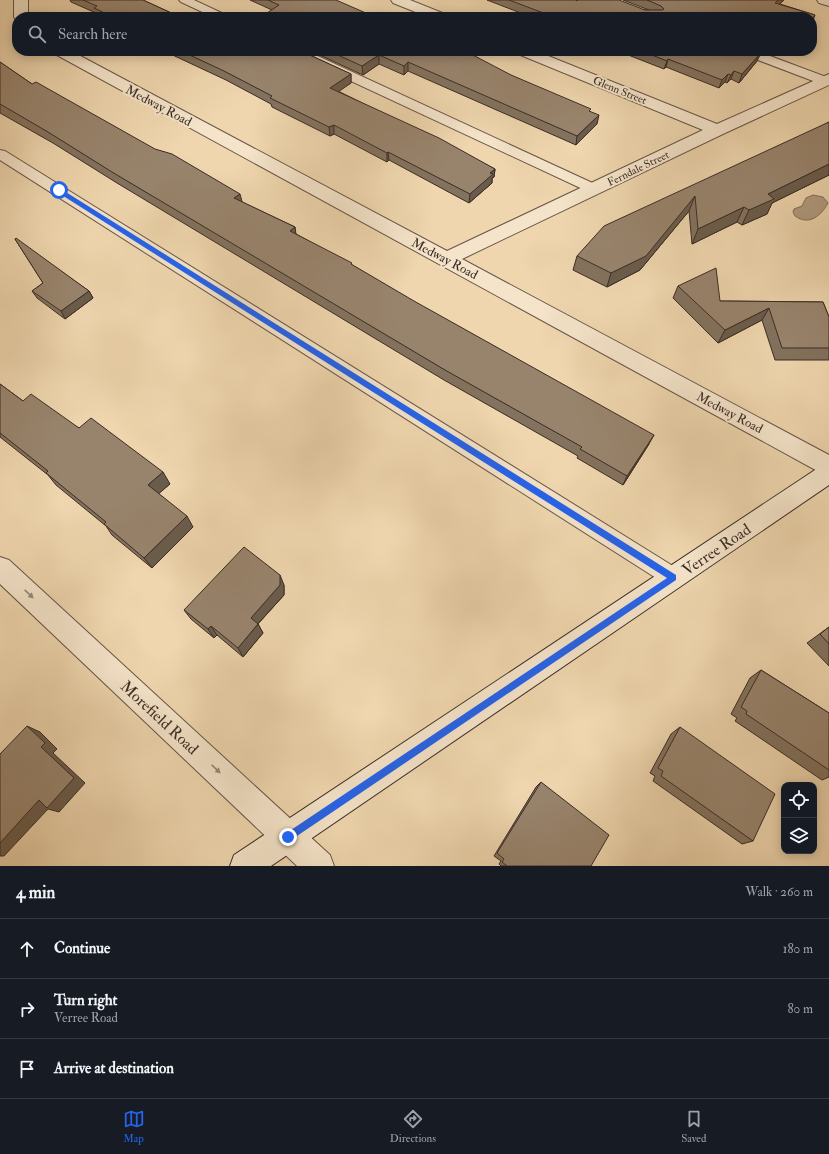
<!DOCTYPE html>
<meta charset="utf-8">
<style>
body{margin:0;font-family:"IM FELL Double Pica",serif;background:#20242c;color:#f1f3f6}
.controls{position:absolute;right:12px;bottom:12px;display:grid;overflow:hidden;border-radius:8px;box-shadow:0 2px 10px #0003}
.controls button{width:36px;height:36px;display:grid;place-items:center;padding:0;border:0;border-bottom:1px solid #363941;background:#171b24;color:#f1f3f6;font:20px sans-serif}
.stop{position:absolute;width:12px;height:12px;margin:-9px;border:3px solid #2563eb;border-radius:50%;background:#fff}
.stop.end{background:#2563eb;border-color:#fff;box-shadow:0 1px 4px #0008}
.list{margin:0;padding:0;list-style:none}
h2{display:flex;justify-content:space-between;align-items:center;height:52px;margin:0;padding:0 16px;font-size:17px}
h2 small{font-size:13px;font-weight:400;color:#9ea1a6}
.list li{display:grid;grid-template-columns:26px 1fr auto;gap:12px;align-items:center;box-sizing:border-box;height:60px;padding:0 16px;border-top:1px solid #363941}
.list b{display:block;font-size:15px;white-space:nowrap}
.list p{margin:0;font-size:13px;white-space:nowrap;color:#9ea1a6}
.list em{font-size:13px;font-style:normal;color:#9ea1a6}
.icon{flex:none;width:22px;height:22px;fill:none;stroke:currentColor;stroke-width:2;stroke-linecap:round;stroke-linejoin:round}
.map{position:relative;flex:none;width:829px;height:866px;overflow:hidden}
.search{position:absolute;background:#171b24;box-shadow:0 2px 10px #0003;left:12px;right:12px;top:12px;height:44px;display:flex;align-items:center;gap:10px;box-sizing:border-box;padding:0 14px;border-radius:16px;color:#9ea1a6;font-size:15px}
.sheet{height:232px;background:#171b24}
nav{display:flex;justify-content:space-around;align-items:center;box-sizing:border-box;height:56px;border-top:1px solid #363941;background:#171b24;font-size:11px;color:#9ea1a6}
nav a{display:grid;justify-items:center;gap:2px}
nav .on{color:#2563eb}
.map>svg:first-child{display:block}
.water{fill:#b19c80;stroke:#816f5c}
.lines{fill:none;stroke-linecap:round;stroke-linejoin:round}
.lane-casing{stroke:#675648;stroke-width:2}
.street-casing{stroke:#675648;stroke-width:2}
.secondary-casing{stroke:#3a2c26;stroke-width:2}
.lane{fill:#f5e4ca;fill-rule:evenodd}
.street{fill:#f5e4ca;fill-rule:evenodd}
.secondary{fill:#f5e4ca;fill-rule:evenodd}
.wall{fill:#83725e;stroke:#3a2c26}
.shaded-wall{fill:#6a5c4c;stroke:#3a2c26}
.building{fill:#98846d;stroke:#3a2c26}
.oneway{fill:#988878}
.route{fill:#2563eb}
.labels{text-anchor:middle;stroke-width:4;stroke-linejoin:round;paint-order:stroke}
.far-street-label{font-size:11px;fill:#3a2c26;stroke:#f5e4ca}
.street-label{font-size:13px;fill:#3a2c26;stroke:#f5e4ca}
.near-street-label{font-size:16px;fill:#3a2c26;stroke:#f5e4ca}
</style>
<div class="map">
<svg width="829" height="866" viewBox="0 0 829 866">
<rect width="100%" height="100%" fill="#efd6ae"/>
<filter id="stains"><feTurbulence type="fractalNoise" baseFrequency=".005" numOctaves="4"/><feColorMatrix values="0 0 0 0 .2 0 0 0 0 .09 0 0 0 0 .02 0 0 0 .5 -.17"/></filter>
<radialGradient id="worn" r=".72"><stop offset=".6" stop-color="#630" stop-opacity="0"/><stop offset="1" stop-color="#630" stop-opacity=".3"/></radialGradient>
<!-- water -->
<path class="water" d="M813,195l10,2 5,6c-7,13 -19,23 -33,13l-2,-4 1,-3 8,-3 4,-8z"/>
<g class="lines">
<defs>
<g id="lane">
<path d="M179,0h15l32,15 2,2h-15l-32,-15z"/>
<path d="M291,51h16l292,135 2,3 -2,3 -5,2 -5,-2 -296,-138z"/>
<path d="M740,51h17l72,27v6h-8l-79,-30z"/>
<path d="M0,150l5,1 676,420 3,7 -3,7 -7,3 -7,-3 -667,-425z"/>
</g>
<g id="street">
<path d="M14,0h14v17h-11l-1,3 -2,-3z"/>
<path d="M391,0h19l35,14 2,3h-19l-35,-14z"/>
<path d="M817,0h12v6l-10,-3z"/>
<path d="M53,51h18l376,200 256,-121 -185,-76 -2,-3h20l181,73 112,-50v11l-106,49 -261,125 367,196v21l-8,-3 -766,-419z"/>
<path d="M0,557l9,3 321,295 4,11h-37l-297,-282z"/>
</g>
<path id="secondary" d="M829,463v22l-558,381h-41l4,-11 587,-389z"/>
</defs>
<!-- lane casing -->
<use href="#lane" class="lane-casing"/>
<!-- street casing -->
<use href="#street" class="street-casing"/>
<!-- secondary casing -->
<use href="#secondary" class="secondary-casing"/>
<!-- lane -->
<use href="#lane" class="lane"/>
<!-- street -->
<use href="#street" class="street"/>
<!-- secondary -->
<use href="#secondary" class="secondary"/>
</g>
<!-- wall -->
<g class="wall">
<path d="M70,0h73l37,17h-83l-1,-4 -25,-11z"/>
<path d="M250,0h86l-64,10z"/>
<path d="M487,0h89l69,10h4l-26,-10h161l-4,4 35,11 -3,8v-6h-281z"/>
<path d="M164,51h137l50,23v9l-13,8 157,78 -1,8 -2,1v5l-23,20 -80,-43 -2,2 -53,-28 -4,2 -58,-29 -1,-3 -45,-24z"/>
<path d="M311,51h147l133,61 6,12 -21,21 -168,-74 -4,4 -25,-11 -16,11z"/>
<path d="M618,51h137l2,10 -18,22 -8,-4 -4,4 -2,-1 -6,6 -53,-21 -2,2z"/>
<path d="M0,62l32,22 210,118 53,25 1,7 56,31 297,179 -26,41 -46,-27 1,-2 -134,-76 -327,-197 -64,-40 -53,-30z"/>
<path d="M829,122v53l-57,28 -5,11 -25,11 -5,-3 -45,22 -3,-33 -49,59 -33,17 -34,-17 4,-14z"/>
<path d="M15,239l74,52 4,7 -28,21 -28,-21 -5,-7 11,-8z"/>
<path d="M678,286l42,15 103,1 6,15v43h-54l-13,-40 -44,23 -45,-45z"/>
<path d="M0,384l23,17 56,27 91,56 -12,9 35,34 -41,41 -40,-33 -6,-9 -50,-41 -8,-10 -48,-38z"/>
<path d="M284,585v10l-26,29 5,9 -20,24 -26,-22 -3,3 -23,-19 -7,-9z"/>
<path d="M829,627v39l-22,-23z"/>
<path d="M761,670l68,43v64l-7,3 -87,-59 2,-3 -6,-4 19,-36z"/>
<path d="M680,727l73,114 -11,3 -89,-63 2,-5 -5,-3 21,-39z"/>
<path d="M541,782l50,84h-90l-2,-2 2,-3 -7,-5 42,-69z"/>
</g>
<!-- shaded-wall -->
<g class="shaded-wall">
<path d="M778,0h6l-12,11 3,-8z"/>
<path d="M761,53l-4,8 -18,22 3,-9z"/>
<path d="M379,55v9l-16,11 -1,-9z"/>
<path d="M668,59l-2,8 -2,2 3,-8z"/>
<path d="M408,62v9l-4,4v-9z"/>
<path d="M734,71l-3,8 -4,4 4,-8z"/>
<path d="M351,74v9l-20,14 -1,-9z"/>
<path d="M728,74l-3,8 -6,6 3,-8z"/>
<path d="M599,115l-2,9 -21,21 1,-9z"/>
<path d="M334,125v9l-4,2 -1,-9z"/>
<path d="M388,152l1,8 -2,2v-9z"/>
<path d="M829,164v11l-57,28 -5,11 -25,11 7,-15 19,-16z"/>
<path d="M495,169l-1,8 -2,1v5l-23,20 1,-9 20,-21z"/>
<path d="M240,194l3,11 -9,-7z"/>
<path d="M695,196l-6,15 -49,59 -33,17 4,-14z"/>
<path d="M744,207l-7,15 -45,22 6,-15z"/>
<path d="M295,227l1,11 -6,-7z"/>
<path d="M89,291l4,7 -28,21 -4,-8z"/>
<path d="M769,308l-7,12 -44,23 7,-13z"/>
<path d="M654,435l-5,9 -26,41 4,-9z"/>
<path d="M163,472l7,12 -15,13 -7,-12z"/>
<path d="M187,516l6,11 -41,41 -8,-10z"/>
<path d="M280,575l4,10v10l-29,32 -4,-9z"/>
<path d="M258,624l5,9 -20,24 -5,-9z"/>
<path d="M211,626l6,9 -3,3 -6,-9z"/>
<path d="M27,726l13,6 17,17 -4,4 32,30 -26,29 -11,-3 -44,47h-4v-13z"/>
</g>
<!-- building -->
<g class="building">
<path d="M83,0h60l37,17h-67l-19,-9 3,-2z"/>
<path d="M268,0h68l39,17h-114l18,-12z"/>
<path d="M509,0h67l1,1 1,-1h41l26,10h17l2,-1 -3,-3 -14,-6h131l-3,3 40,12 -3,4v-2h-258z"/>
<path d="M181,51h120l50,23 -21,14 109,50 56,31 -5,4 3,1 -23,20 -82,-42 -1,1 -53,-28 -5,2 -59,-29 2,-2 -48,-25z"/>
<path d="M329,51h129l12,4 1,-1 40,21 80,34 -2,2 10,4 -22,21 -169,-74 -4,4 -25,-11 -17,11z"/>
<path d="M642,51h113l6,2 -19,21 -8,-3 -3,4 -3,-1 -6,6 -54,-21 -1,2z"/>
<path d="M0,62l32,22 4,-2 119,67 17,5 68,40 -6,4 61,29 -5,4 62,32 -1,1 63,37 240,134 -27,41 -47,-27 2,-2 -137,-77 -333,-198 -64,-40 -48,-28z"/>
<path d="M829,122v42l-61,30 6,5 -25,11 -5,-3 -46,22 -3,-33 -49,60 -35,17 -34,-17 27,-30z"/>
<path d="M16,238l73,53 -28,20 -29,-20 11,-8 -28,-44z"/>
<path d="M716,268l4,33 103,1 6,15v31h-47l-13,-40 -44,22 -47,-44z"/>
<path d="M0,384l23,17 8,-7 48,34 12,-10 72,54 -15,13 39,31 -43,42 -40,-34 2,-2 -60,-49 2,-2 -48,-38z"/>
<path d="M244,547l36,28v10l-29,33 7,6 -20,24 -27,-22 -3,3 -24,-19z"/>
<path d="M829,627v17l-9,-10z"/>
<path d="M761,670l68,43v57l-83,-56 1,-3 -6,-4z"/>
<path d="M27,726l18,17 -4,4 33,31 -27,30 -8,-8 -39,43v-89z"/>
<path d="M680,727l95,67 -22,47 -92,-65 2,-5 -5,-3z"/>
<path d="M541,782l68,53 -18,31h-84l-5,-4 2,-3 -7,-6z"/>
</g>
<!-- one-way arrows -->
<defs><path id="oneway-solid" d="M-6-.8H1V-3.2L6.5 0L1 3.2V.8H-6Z"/></defs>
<g class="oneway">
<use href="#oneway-solid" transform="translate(29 594) rotate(43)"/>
<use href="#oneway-solid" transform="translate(216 769) rotate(43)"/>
</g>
<!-- route -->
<path class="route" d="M57,189h4l615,386v5l-385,260 -3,1 -3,-1 -1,-3 1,-3 382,-256 -610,-386z"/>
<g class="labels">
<!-- far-street labels -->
<g class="far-street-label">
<text transform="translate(620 90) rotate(22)" y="4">Glenn Street</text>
<text transform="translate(638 168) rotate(-26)" y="4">Ferndale Street</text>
</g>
<!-- street labels -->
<g class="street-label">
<text transform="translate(159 105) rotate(28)" y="5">Medway Road</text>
<text transform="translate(445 258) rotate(28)" y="5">Medway Road</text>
<text transform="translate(730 412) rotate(28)" y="5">Medway Road</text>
</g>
<!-- near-street labels -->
<g class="near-street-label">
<text transform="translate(716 549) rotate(-34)" y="6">Verree Road</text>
<text transform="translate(160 717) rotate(43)" y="6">Morefield Road</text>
</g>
</g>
<rect width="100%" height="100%" filter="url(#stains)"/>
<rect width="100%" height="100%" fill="url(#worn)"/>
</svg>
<div class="controls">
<button><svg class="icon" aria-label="locate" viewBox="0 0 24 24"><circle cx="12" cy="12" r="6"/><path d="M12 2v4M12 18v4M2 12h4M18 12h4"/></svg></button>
<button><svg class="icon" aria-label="layers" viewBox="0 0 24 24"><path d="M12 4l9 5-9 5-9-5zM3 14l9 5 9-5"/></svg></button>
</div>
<div class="stop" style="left:59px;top:190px"></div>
<div class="stop end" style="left:288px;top:837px"></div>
<div class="search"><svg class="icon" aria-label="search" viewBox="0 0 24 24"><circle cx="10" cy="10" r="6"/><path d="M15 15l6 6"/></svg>Search here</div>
</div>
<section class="sheet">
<h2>4 min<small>Walk · 260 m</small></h2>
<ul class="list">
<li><svg class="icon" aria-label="ahead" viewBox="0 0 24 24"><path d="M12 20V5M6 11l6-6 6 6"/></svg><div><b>Continue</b></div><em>180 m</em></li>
<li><svg class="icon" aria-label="right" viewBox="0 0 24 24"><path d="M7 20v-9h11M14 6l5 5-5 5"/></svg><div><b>Turn right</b><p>Verree Road</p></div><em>80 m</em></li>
<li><svg class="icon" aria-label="arrive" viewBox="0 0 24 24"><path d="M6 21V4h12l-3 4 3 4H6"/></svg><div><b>Arrive at destination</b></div></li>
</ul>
</section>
<nav>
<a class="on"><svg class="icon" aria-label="map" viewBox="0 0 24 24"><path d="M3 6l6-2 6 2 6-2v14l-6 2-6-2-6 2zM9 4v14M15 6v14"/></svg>Map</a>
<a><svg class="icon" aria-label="directions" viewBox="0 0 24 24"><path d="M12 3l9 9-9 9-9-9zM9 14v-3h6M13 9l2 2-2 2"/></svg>Directions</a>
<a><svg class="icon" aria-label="saved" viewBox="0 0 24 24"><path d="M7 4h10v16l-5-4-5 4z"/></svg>Saved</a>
</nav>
